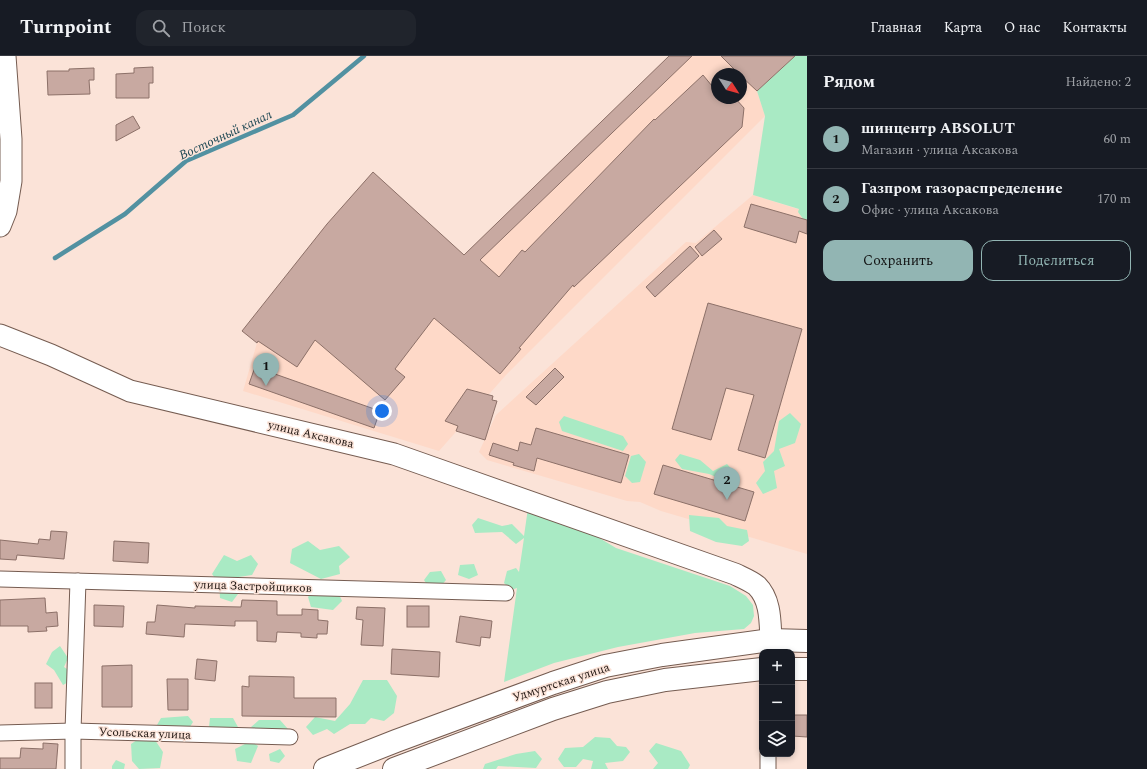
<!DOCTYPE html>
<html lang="ru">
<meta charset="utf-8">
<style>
body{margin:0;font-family:Spectral,serif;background:#20242c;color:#f1f3f6}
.controls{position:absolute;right:12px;bottom:12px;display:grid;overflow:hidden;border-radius:8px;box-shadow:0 2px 6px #0003}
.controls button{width:36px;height:36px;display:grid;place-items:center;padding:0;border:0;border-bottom:1px solid #363941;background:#171b24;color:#f1f3f6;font:20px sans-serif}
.compass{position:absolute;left:711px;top:12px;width:36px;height:36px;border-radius:50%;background:#171b24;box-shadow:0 2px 6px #0003;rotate:126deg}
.you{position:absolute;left:382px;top:355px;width:14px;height:14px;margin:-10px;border:3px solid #fff;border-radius:50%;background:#1a73e8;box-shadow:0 0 0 6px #1a73e833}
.badge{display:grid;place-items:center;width:26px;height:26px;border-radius:50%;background:#92b5b3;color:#111;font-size:13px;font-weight:700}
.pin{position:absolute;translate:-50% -33px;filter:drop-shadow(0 1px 2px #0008)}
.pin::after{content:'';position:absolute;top:21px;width:14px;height:12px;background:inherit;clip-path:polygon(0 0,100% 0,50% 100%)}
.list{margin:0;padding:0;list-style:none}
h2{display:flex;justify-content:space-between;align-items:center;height:52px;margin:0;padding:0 16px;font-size:17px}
h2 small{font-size:13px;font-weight:400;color:#9ea1a6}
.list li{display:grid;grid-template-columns:26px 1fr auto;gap:12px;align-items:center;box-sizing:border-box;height:60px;padding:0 16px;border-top:1px solid #363941}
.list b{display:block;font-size:15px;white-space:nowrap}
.list p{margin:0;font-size:13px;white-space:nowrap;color:#9ea1a6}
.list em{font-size:13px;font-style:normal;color:#9ea1a6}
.actions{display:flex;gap:8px;padding:12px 16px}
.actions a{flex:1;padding:9px 0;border:1px solid #92b5b3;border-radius:12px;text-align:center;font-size:14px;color:#92b5b3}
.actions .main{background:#92b5b3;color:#111}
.icon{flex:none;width:22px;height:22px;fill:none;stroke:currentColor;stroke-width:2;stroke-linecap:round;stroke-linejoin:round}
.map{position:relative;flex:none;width:807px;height:713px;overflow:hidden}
header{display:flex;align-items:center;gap:24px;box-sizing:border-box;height:56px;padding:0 20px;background:#171b24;border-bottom:1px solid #363941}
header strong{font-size:19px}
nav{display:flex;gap:22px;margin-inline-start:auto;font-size:14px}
.search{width:280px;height:36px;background:#20242c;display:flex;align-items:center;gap:10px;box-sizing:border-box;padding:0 14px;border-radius:12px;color:#9ea1a6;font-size:15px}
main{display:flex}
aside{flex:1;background:#171b24}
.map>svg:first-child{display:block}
.built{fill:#fed9c8;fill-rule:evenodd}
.green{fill:#a9eac4}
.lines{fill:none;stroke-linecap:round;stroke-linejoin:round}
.stream{stroke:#5291a1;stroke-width:4.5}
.building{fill:#c8a9a1;stroke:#8c7068}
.street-casing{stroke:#755c51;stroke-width:17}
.secondary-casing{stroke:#755c51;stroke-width:23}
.primary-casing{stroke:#755c51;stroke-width:24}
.street{stroke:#fff;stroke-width:15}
.secondary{stroke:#fff;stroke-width:21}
.primary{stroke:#fff;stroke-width:22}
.labels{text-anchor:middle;stroke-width:3;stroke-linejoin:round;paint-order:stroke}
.street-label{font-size:12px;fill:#1f1511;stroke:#fbe3d8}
.water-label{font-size:13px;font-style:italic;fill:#1e4854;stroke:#fbe3d8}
</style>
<header>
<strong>Turnpoint</strong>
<div class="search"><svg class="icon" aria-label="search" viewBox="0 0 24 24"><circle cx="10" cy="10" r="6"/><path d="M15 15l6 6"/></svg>Поиск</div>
<nav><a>Главная</a><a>Карта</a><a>О нас</a><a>Контакты</a></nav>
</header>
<main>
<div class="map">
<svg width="807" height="713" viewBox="0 0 807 713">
<rect width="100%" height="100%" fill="#fbe3d8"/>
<!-- built -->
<g class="built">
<path d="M669,0h126l-38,35 8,25 -259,259 -67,76 -196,-60 14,-48 -15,-12 84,-106 47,-53 91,83zM717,18h24v24h-24z"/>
<path d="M753,139l54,17v342l-146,-43 -21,-9 -13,-1 -140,-41 -8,-8 17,-37 190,-173 10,1z"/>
</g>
<!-- green -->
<g class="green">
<path d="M795,0h12v168l-9,-12 1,-3 -46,-14 12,-79 -8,-25z"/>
<path d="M790,357l11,11 -6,19 -16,6 6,17 -11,5 3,17 -14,6 -7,-11 9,-12 -2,-9 11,-11 5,-30z"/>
<path d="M564,360l59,20 5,8 -5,7 -61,-20 -3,-9z"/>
<path d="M639,398l7,8 -6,20 -8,1 -7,-7 6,-20z"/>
<path d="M680,398l20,6 13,11 14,-7 9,10 -8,8 -19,-8 -27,-5 -7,-9z"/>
<path d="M528,452l53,19 35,21 114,38 16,10 7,9 1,11 -3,7 -7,6 -49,4 -77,14 -64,16 -50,19 13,-94 -6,2 -7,-7 3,-12 9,-3 3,4 5,-34 -8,6 -14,-12 -27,1 -3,-8 6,-7 24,8 10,-2 12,12z"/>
<path d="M689,459l30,3 8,8 20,4 2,11 -7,5 -26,-4 -26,-11z"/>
<path d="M308,485l12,9 19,-4 11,11 -11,9 1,8 -19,5 -31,-16 2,-14z"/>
<path d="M224,499l13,6 14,-6 7,9 -6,11 -20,3 6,16 -6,8 -12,-4 -1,-15 -7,-9z"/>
<path d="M474,508l4,11 -9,4 -11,-4 2,-10z"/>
<path d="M441,515l5,9 -6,7 -11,1 -5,-8 6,-8z"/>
<path d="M313,535l25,1 4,9 -9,9 -22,-3 -3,-10z"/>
<path d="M60,590l8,12 -4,9 6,4 2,9 -9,5 -9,-15 -8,-6 6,-12z"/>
<path d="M363,624h24l10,16 -3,17 -10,8 -13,-3 -6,6h-15l-16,10 -7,-5 -14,6 -7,-8 9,-10 20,4 15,-17z"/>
<path d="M188,660l5,6 -5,8 -26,1 -5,-6 4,-7z"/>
<path d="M210,662h23l5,9 -18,6 -11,-6z"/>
<path d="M259,664h21l8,9 -10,4 -14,1 -13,-7z"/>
<path d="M595,681l15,1 7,8 9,1 4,5 -7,9 -18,2 3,6h-17l2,-8 -10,-2 -7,8h-12l-6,-8 7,-11 18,-1z"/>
<path d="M140,682l15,2 8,12 -3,16 -21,1 -7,-8 -1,-17z"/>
<path d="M251,685l7,5 -7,17 -14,-2 -2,-12z"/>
<path d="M656,687l25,8 9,14 -2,4h-35l5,-6 -9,-12z"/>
<path d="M280,693l5,7 -6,7 -9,-2 -1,-7z"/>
<path d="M535,695l7,8 -6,9 -38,-2 -2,3h-13l2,-5 31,-10z"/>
<path d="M116,704l9,4 -1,5h-12v-3z"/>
</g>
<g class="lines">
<!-- stream -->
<path class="stream" d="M55,202l70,-44 61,-53 107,-46 71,-59"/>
</g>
<!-- building -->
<g class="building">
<path d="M669,0h23l-212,204 19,17 23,-27 3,2 129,-133 1,1 48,-45 14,17v6h18l9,10 -2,19 -168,160 -1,-2 -54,63 2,1 -21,25 -66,-56 -39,51 10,8 -20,23 -70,-60 -18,27 -39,-26 -1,2 -15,-12 85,-107 46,-52 91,83z"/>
<path d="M721,0h74l-38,35 -16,-15v-2h-2z"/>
<path d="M153,11v16h-4v15h-33v-24l18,-1v-5z"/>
<path d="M94,12v12h-5l1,14 -42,1 -1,-24h22v-2z"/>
<path d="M133,60l7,12 -24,13v-16z"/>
<path d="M751,148l56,16v14l-8,-3 -3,12 -52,-16z"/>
<path d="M714,174l8,9 -20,17 -7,-9z"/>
<path d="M690,190l9,10 -44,41 -9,-10z"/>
<path d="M708,247l94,26 -37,129 -27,-8 16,-55 -28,-7 -15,52 -39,-11z"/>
<path d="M255,311l125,44 -6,17 -125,-44z"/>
<path d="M555,312l9,9 -28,28 -10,-8z"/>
<path d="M467,333l26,7 -1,4 5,1 -12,39 -29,-9 2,-5 -13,-5z"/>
<path d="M536,372l93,27 -8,28 -84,-25 -3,13 -21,-6 1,-2 -25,-8 4,-12 25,8 2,-9 11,3z"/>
<path d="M663,409l91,27 -9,29 -91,-27z"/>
<path d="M51,475l16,1 -3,27 -47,-4 -1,5 -16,-1v-19l38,4 1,-5 11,1z"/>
<path d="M114,485l35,2 -1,20 -35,-2z"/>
<path d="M45,542l1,15 11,-1 1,14 -12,1 1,4 -19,1v-6h-28v-26z"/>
<path d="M242,544l35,1v14h25v-6l16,1v10l10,1 -1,13h-10v4l-16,-1v-4l-24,-1 -1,10 -19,-1v-20h-22v5l-50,-2 -1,13 -38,-3 1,-12h8l2,-17 38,3v-2l46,1z"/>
<path d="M94,549l30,1 -1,21 -29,-1z"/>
<rect x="407" y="550" width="22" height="21"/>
<path d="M357,551l28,1 -2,38 -22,-1 2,-25 -7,-1z"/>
<path d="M460,560l32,5 -2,17 -9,-1 -1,9 -24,-4z"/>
<path d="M392,593l48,3 -1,25 -48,-3z"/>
<path d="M197,603l20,2 -2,20 -20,-2z"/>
<path d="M132,609v42h-30v-41z"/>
<path d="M249,620l45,1v21h42v19l-94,-1v-30l7,1z"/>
<path d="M167,623h21v31h-20z"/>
<rect x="35" y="627" width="17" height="25"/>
<path d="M792,659h15v22l-15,-1z"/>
<path d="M43,687l15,1 -2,25h-56v-11h20l1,-10 22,1z"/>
</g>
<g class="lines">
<defs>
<g id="street">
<path d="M0,523l506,14"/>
<path d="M0,677l73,-2 217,6"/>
<path d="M768,698v15"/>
<path d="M73,713v-38l5,-150"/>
</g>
<g id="secondary">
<path d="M0,170l6,-15 5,-30v-42l-6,-83"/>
<path d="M0,279l51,20 79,36 264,63 341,120c6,3 16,7 22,12 14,14 13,36 14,54"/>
</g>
<g id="primary">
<path d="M792,613h15"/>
<path d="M325,713l71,-28 157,-58 52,-17 57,-11 109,-15 36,1"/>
<path d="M394,713l159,-60 54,-17 58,-12 97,-11"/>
</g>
</defs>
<!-- street casing -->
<use href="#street" class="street-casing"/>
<!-- secondary casing -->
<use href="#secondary" class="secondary-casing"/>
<!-- primary casing -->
<use href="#primary" class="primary-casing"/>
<!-- street -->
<use href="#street" class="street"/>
<!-- secondary -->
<use href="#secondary" class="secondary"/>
<!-- primary -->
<use href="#primary" class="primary"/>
</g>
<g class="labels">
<!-- street labels -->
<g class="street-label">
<text transform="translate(311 378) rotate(13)" y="4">улица Аксакова</text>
<text transform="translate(253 530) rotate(2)" y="4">улица Застройщиков</text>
<text transform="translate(561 626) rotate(-18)" y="4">Удмуртская улица</text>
<text transform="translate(145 677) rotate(2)" y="4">Усольская улица</text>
</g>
<!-- water labels -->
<g class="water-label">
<text transform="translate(225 78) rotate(-25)" y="5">Восточный канал</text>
</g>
</g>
</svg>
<div class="controls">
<button>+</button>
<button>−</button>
<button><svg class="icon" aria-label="layers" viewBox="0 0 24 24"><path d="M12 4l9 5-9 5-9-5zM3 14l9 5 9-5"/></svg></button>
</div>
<svg class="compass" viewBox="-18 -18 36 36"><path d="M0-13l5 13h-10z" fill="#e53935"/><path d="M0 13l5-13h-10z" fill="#9ea1a6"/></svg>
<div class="you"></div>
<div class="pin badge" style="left:266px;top:330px">1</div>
<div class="pin badge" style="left:727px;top:444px">2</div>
</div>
<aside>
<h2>Рядом<small>Найдено: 2</small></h2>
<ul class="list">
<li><span class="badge">1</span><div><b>шинцентр ABSOLUT</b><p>Магазин · улица Аксакова</p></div><em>60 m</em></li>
<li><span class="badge">2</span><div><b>Газпром газораспределение</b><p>Офис · улица Аксакова</p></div><em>170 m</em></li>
</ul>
<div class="actions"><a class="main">Сохранить</a><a>Поделиться</a></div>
</aside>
</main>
